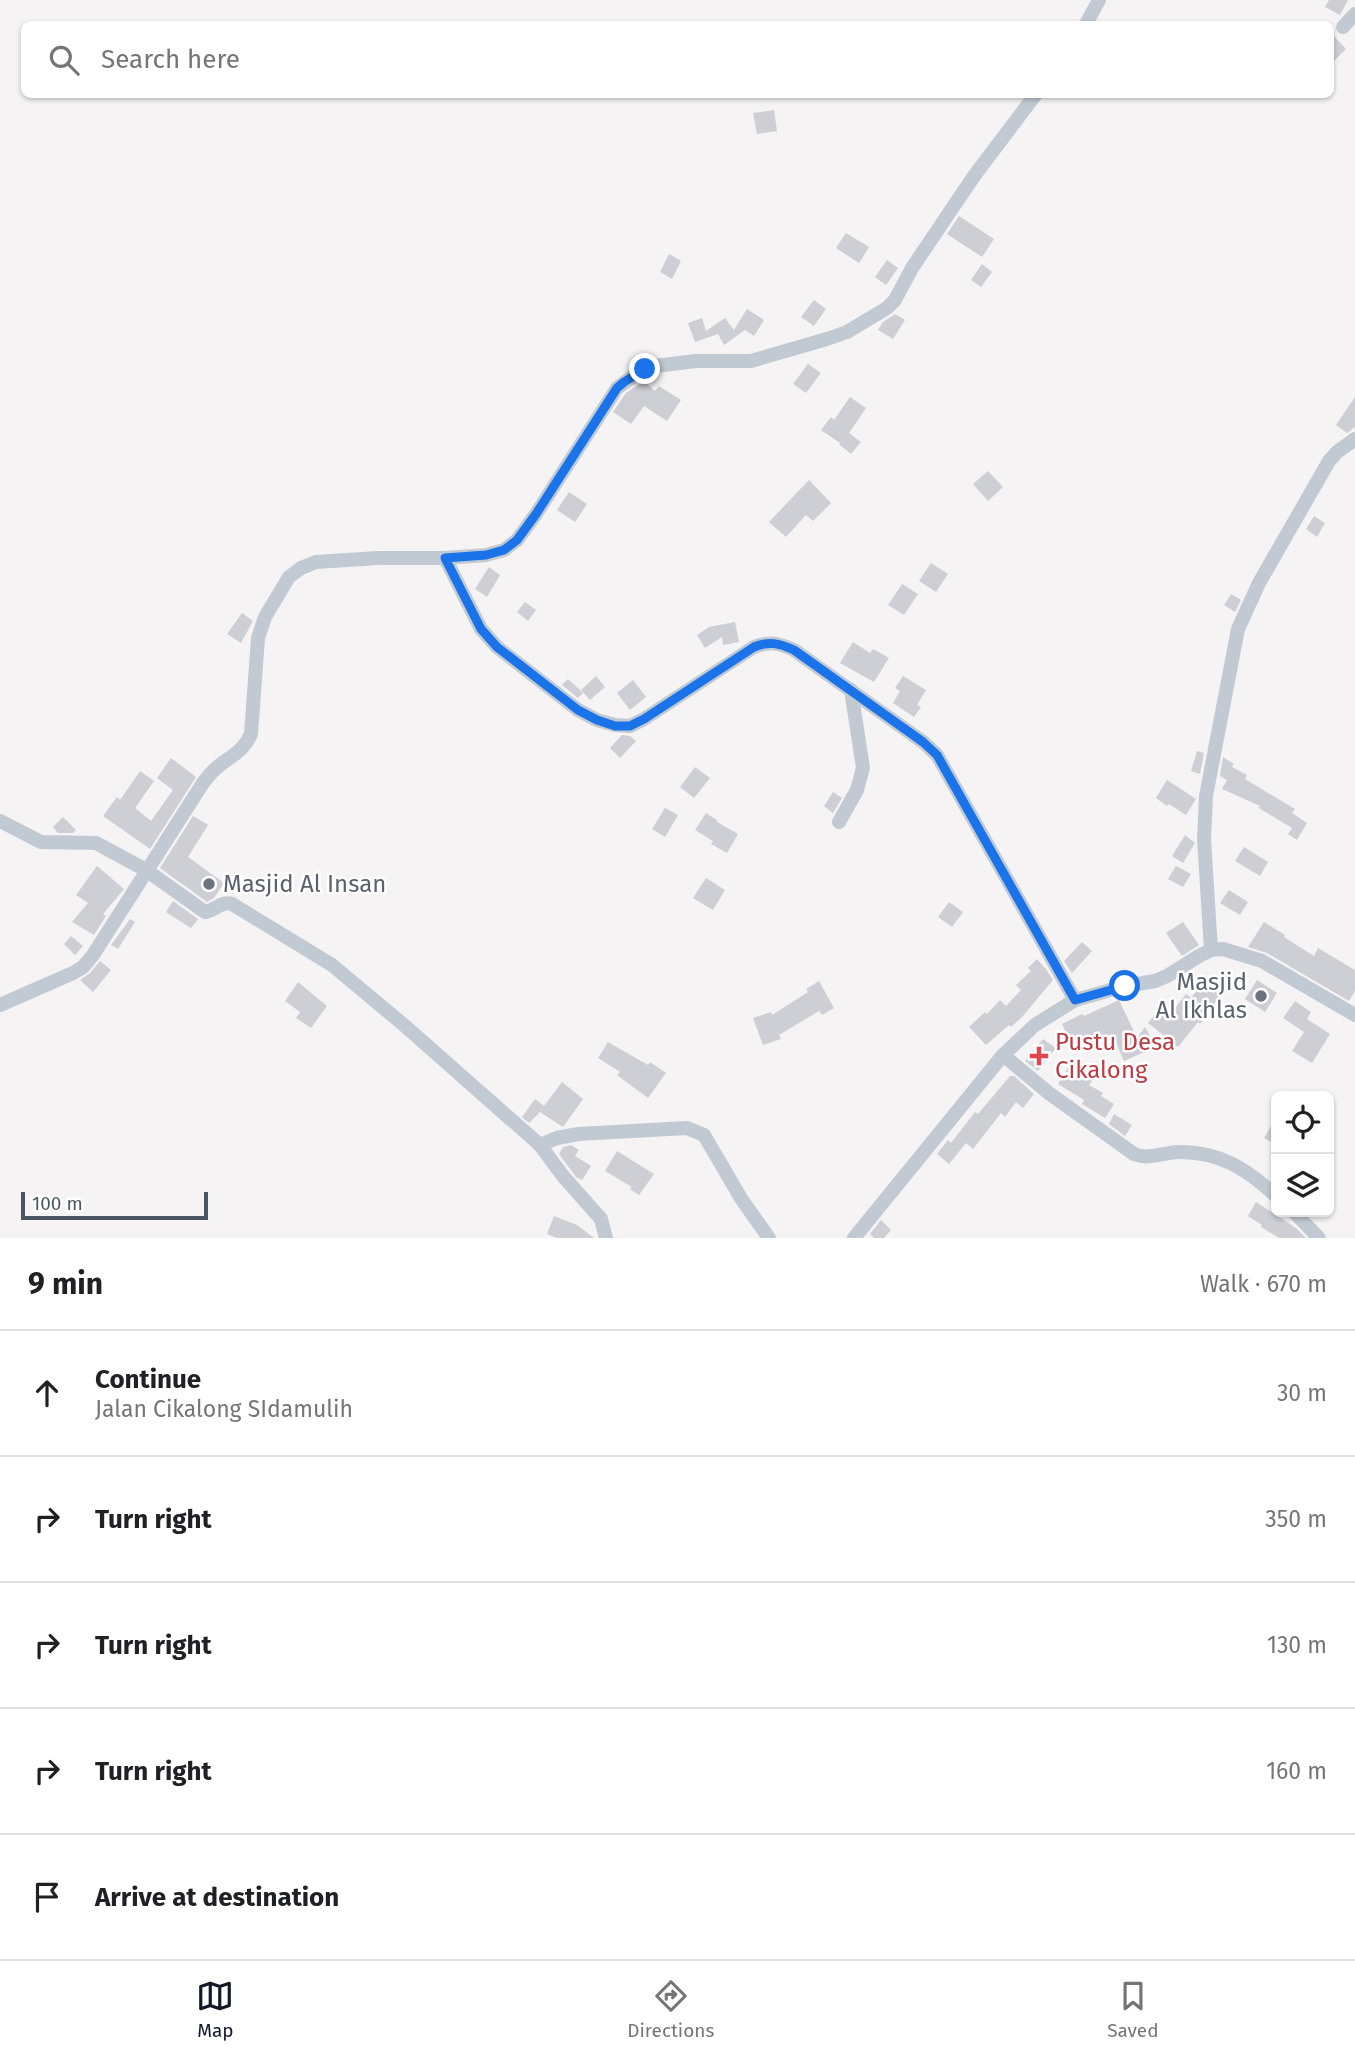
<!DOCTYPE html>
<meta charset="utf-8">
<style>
body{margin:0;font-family:"Fira Sans",sans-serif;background:#f6f6f6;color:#202124}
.controls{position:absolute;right:21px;bottom:21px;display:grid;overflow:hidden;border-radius:10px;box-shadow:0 2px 5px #0004}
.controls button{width:63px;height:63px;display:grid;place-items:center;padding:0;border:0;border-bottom:2px solid #e0e0e0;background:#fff;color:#202124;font:35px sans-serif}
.scale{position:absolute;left:21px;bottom:18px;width:187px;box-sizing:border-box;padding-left:7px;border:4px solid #4a5661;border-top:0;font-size:19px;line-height:24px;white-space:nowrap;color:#4a5661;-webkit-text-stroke:5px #fff;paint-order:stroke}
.stop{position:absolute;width:21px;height:21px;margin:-16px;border:5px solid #1a73e8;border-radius:50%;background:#fff}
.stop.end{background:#1a73e8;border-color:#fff;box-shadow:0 2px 7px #0008}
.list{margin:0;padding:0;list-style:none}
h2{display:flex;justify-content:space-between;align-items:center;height:91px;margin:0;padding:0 28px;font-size:30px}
h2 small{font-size:23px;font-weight:400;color:#757577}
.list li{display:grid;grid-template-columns:46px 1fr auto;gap:21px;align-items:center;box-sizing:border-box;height:126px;padding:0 28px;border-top:2px solid #e0e0e0}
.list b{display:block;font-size:26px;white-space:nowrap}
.list p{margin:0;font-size:23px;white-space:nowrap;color:#757577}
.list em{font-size:23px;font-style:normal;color:#757577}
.icon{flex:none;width:38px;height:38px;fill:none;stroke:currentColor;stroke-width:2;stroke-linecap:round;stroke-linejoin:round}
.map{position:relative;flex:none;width:1355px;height:1238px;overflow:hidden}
.search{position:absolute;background:#fff;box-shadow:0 2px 5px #0004;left:21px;right:21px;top:21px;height:77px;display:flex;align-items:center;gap:18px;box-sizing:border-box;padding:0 24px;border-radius:10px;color:#757577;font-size:26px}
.sheet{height:721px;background:#fff}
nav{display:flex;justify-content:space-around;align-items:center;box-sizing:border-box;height:98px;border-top:2px solid #e0e0e0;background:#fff;font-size:19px;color:#757577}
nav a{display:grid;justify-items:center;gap:4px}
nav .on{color:#111827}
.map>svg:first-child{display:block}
.building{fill:#cdcfd5}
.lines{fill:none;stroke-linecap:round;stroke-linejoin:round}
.minor{stroke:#c1cad2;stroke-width:14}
.route{stroke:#1a73e8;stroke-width:9}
.worship-dot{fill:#6b7280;stroke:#fff;stroke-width:2.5}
.health-dot{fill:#e0444e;stroke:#fff;stroke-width:2.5}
.labels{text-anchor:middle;stroke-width:5;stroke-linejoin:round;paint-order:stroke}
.worship-label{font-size:24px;fill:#5b616d;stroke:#fff;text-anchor:start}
.health-label{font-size:24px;fill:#be3a42;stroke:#fff;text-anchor:start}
</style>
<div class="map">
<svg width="1355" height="1238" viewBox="0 0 1355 1238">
<rect width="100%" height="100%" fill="#f5f3f3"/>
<!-- building -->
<g class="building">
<path d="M1329,0h19l-8,15 -15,-8z"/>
<path d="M1331,33l15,16 -15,15z"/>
<path d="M774,110l3,21 -20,3 -4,-21z"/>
<path d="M959,216l35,23 -12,18 -35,-23z"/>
<path d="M846,233l23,14 -10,16 -23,-15z"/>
<path d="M669,254l12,7 -9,18 -12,-7z"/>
<path d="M887,260l11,8 -12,17 -11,-8z"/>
<path d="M982,264l10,8 -11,15 -10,-7z"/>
<path d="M814,300l12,9 -12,17 -13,-9z"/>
<path d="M747,309l17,11 -10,16 -9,-6 -21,15 -6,-11 -23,8 -7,-19 14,-5 4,13 19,-13 9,12z"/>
<path d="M895,314l10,6 -12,19 -15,-9 5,-8z"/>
<path d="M808,364l13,9 -15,20 -13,-9z"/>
<path d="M644,381l11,10 4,-5 22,14 -14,21 -23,-15 -13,18 -18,-12 13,-19z"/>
<path d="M850,397l16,11 -17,25 12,9 -10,12 -12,-10 1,-1 -19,-13 10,-13 3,3z"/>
<path d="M1355,397v30l-8,6 -11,-8z"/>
<path d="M988,471l15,16 -15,14 -15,-17z"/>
<path d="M809,480l22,23 -18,18 -7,-6 -20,22 -17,-15z"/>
<path d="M569,492l18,12 -12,18 -18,-12z"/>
<path d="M1314,516l11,7 -8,14 -11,-8z"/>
<path d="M931,563l17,11 -12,18 -17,-11z"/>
<path d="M489,567l11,8 -13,22 -12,-8z"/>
<path d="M902,584l16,10 -14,21 -16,-10z"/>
<path d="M1231,594l10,6 -6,12 -11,-7z"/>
<path d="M525,602l11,8 -8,11 -11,-9z"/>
<path d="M242,613l11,8 -12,22 -14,-9z"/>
<path d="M735,622l4,20 -16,3 -1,-8 -17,11 -8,-13 12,-8z"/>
<path d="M853,642l17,11 3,-4 16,9 -15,24 -34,-19z"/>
<path d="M596,676l9,11 -15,13 -9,-10z"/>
<path d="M903,676l23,14 -9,15 4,2 -7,10 -21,-14 7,-12 -5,-3z"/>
<path d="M568,679l15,14 -5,5 -16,-13z"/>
<path d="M633,680l13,17 -16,13 -13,-17z"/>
<path d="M622,735l8,1 6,5 -16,17 -10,-10z"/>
<path d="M1197,751l7,2 -4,21 -9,-3z"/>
<path d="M1223,757l11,7 -2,3 15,8 -2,4 50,30 -3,4 15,10 -10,17 -9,-6 4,-6 -33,-20 1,-2 -38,-17 5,-9 -7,-4z"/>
<path d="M171,758l25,19 -46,72 -47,-33 14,-19 3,3 20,-29 14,10 -19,27 16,13 22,-31 -16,-12z"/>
<path d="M695,767l15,11 -16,20 -14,-11z"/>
<path d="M1167,780l29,19 -10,16 -17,-11 -2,2 -11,-8z"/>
<path d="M833,792l9,6 -9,15 -9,-7z"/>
<path d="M665,808l13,7 -13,22 -13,-8z"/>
<path d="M706,813l12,8 -1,1 21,12 -11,19 -16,-9 2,-3 -18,-11z"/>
<path d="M193,816l15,9 -20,32 36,26 -10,15 -7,4 -47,-34z"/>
<path d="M63,817l13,13 -3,3h-15l-5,-6z"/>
<path d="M1185,835l10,8 -12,20 -11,-7z"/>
<path d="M1244,847l24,15 -8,14 -25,-15z"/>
<path d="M97,866l27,23 -21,25 3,2 -12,19 -22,-13 16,-19 -12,-8z"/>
<path d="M1176,866l15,8 -8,13 -15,-8z"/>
<path d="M706,878l19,12 -12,20 -20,-12z"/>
<path d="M1229,890l19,12 -8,13 -20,-12z"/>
<path d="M173,901l25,18 -7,9 -25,-16z"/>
<path d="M949,902l14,10 -11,15 -14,-10z"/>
<path d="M130,919l5,3 -17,27 -7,-4z"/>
<path d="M1183,922l16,23 -17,11 -16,-23z"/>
<path d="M1264,922l21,13 -1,2 30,19 4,-8 37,22v21l-6,10 -82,-48 -19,-6z"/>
<path d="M71,936l12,10 -8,9 -11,-11z"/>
<path d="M1082,942l10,9 -20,22 -8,-12z"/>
<path d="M1037,959l9,10 7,11 -31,37 -11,10 -2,-2 -23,20 -17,-18 16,-15 2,2 13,-14 6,6 15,-16 -5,-5 15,-14 -3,-3z"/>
<path d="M100,961l11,9 -18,22 -13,-12 10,-7z"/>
<path d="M1206,979l17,13 -23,32 -2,-2 -20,25 -30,-24 14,-18 10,7 14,-18 5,4z"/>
<path d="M1257,980l20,13 -12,19 -20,-13z"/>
<path d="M819,981l15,27 -12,7 -3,-4 -40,24 2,4 -18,6 -10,-27 18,-6 1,3 36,-23 -2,-3z"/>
<path d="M298,982l29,24 -16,22 -15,-10 4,-6 -15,-11z"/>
<path d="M1119,1000l18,38 8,-11 11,20 -32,14 -12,-27 -37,17 -13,-27 20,-10 2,2z"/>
<path d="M1295,1001l16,11 -4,7 23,15 -18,29 -20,-12 12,-19 -21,-14z"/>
<path d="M1043,1039l13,9 -18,23 -13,-10z"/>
<path d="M608,1042l40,23 2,-3 16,11 -18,25 -31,-23 3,-3 -22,-14z"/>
<path d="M1071,1063l23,15 -5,7 14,8 -2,3 13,8 -9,14 -23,-14 2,-4 -26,-16z"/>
<path d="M1010,1076h4l20,18 -11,14 -7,-6 -11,15 -4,-4 -28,36 -7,-6 -17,21 -12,-10 11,-14 3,3 24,-31 3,2z"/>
<path d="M562,1082l21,17 -20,28 -23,-15 -11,11 -7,-6 13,-18 9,7z"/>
<path d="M1114,1114l18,11 -7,11 -16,-12z"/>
<path d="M1276,1117v28l-12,-7z"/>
<path d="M571,1145l8,5 -4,6 16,10 -9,14 -6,-3 -17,-23 4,-7z"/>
<path d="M617,1151l37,23 -15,21 -9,-6 2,-2 -27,-16z"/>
<path d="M1256,1202l40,26 10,10h-27l-18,-11 1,-2 -14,-9z"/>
<path d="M554,1216l23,9 17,13h-37l-10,-4z"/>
<path d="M881,1220l10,10 -7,8h-10l-4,-4z"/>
</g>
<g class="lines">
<!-- minor -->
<g class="minor">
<path d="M1086,24l13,-24"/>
<path d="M1343,27l12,-13"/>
<path d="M445,558l36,71 16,18 81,63 19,10 18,5 15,1 14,-7 110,-72c15,-6 25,-4 40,3l129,92 14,13 138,245"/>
<path d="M0,821l41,21 55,1 50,27 59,42c10,-1 17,-12 27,-8l100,61 73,61 135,119 17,-7 21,-4 109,-6 17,7 38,65 27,38"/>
<path d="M839,822l18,-32 6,-22 -12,-78"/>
<path d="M1211,950l-7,-111 2,-43 32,-167 21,-46 70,-122 8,-9 18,-13"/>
<path d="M0,1005l73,-32 10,-6 10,-12 110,-172c3,-4 7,-9 11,-13 14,-13 29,-17 37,-36l7,-96 7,-21 24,-40 12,-9 15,-6 62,-4h67l41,-3 18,-5 13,-10 19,-26 81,-126 19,-14 19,-8 41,-5h55l76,-22 20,-7 40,-24 8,-8 17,-32 62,-92 62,-82"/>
<path d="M1003,1055l47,39 84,60c15,6 28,-1 43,-2 42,-1 70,17 99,44"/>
<path d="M540,1145l23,31 38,43 5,19"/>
<path d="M1294,1212l25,26"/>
<path d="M854,1238l149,-183 32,-30 40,-25 50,-14 30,-5 12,-5 32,-20 12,-6 12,-1 39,12 93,54"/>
</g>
</g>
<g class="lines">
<!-- route -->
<path class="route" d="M645,369l-21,13 -7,6 -81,126 -19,26 -13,10 -18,5 -41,3 36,71 16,18 81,63 19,10 18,6h15l14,-7 110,-72c15,-6 25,-4 40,3l129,92 14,13 138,245 50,-14"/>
</g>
<!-- markers -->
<g class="worship-dot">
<circle cx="209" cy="884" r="7"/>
<circle cx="1261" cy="996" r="7"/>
</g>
<path class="health-dot" d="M1035.5 1045.5h7v7h7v7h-7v7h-7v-7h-7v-7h7z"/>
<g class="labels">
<!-- worship labels -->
<g class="worship-label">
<text x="223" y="892">Masjid Al Insan</text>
<text x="1247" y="990" text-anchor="end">Masjid<tspan x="1247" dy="28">Al Ikhlas</tspan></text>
</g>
<!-- health labels -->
<g class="health-label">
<text x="1055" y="1050">Pustu Desa<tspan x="1055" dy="28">Cikalong</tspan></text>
</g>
</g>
</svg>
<div class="controls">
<button><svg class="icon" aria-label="locate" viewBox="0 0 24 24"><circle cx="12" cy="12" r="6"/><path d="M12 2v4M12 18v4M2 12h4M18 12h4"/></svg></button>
<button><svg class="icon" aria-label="layers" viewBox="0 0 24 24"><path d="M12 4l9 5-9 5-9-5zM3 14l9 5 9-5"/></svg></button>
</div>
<div class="scale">100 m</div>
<div class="stop" style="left:1125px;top:986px"></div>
<div class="stop end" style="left:645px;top:369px"></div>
<div class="search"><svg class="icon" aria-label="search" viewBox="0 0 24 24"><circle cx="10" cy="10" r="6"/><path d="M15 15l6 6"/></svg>Search here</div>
</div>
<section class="sheet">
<h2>9 min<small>Walk · 670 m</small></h2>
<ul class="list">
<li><svg class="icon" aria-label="ahead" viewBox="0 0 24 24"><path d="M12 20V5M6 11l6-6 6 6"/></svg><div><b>Continue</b><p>Jalan Cikalong SIdamulih</p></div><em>30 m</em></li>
<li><svg class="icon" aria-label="right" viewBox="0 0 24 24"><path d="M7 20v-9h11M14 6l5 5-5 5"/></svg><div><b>Turn right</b></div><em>350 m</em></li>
<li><svg class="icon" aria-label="right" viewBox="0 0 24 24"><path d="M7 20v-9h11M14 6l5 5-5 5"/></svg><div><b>Turn right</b></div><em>130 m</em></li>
<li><svg class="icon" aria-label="right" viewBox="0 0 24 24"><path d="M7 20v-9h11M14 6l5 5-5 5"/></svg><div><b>Turn right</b></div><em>160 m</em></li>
<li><svg class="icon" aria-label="arrive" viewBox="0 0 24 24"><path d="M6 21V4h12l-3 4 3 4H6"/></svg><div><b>Arrive at destination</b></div></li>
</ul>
</section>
<nav>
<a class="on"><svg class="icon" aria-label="map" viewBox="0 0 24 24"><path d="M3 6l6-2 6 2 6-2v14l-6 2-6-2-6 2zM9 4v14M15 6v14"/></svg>Map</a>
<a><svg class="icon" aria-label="directions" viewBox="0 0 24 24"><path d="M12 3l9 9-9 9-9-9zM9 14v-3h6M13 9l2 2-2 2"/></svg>Directions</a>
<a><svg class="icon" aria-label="saved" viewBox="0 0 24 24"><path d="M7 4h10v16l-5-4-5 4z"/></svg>Saved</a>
</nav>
